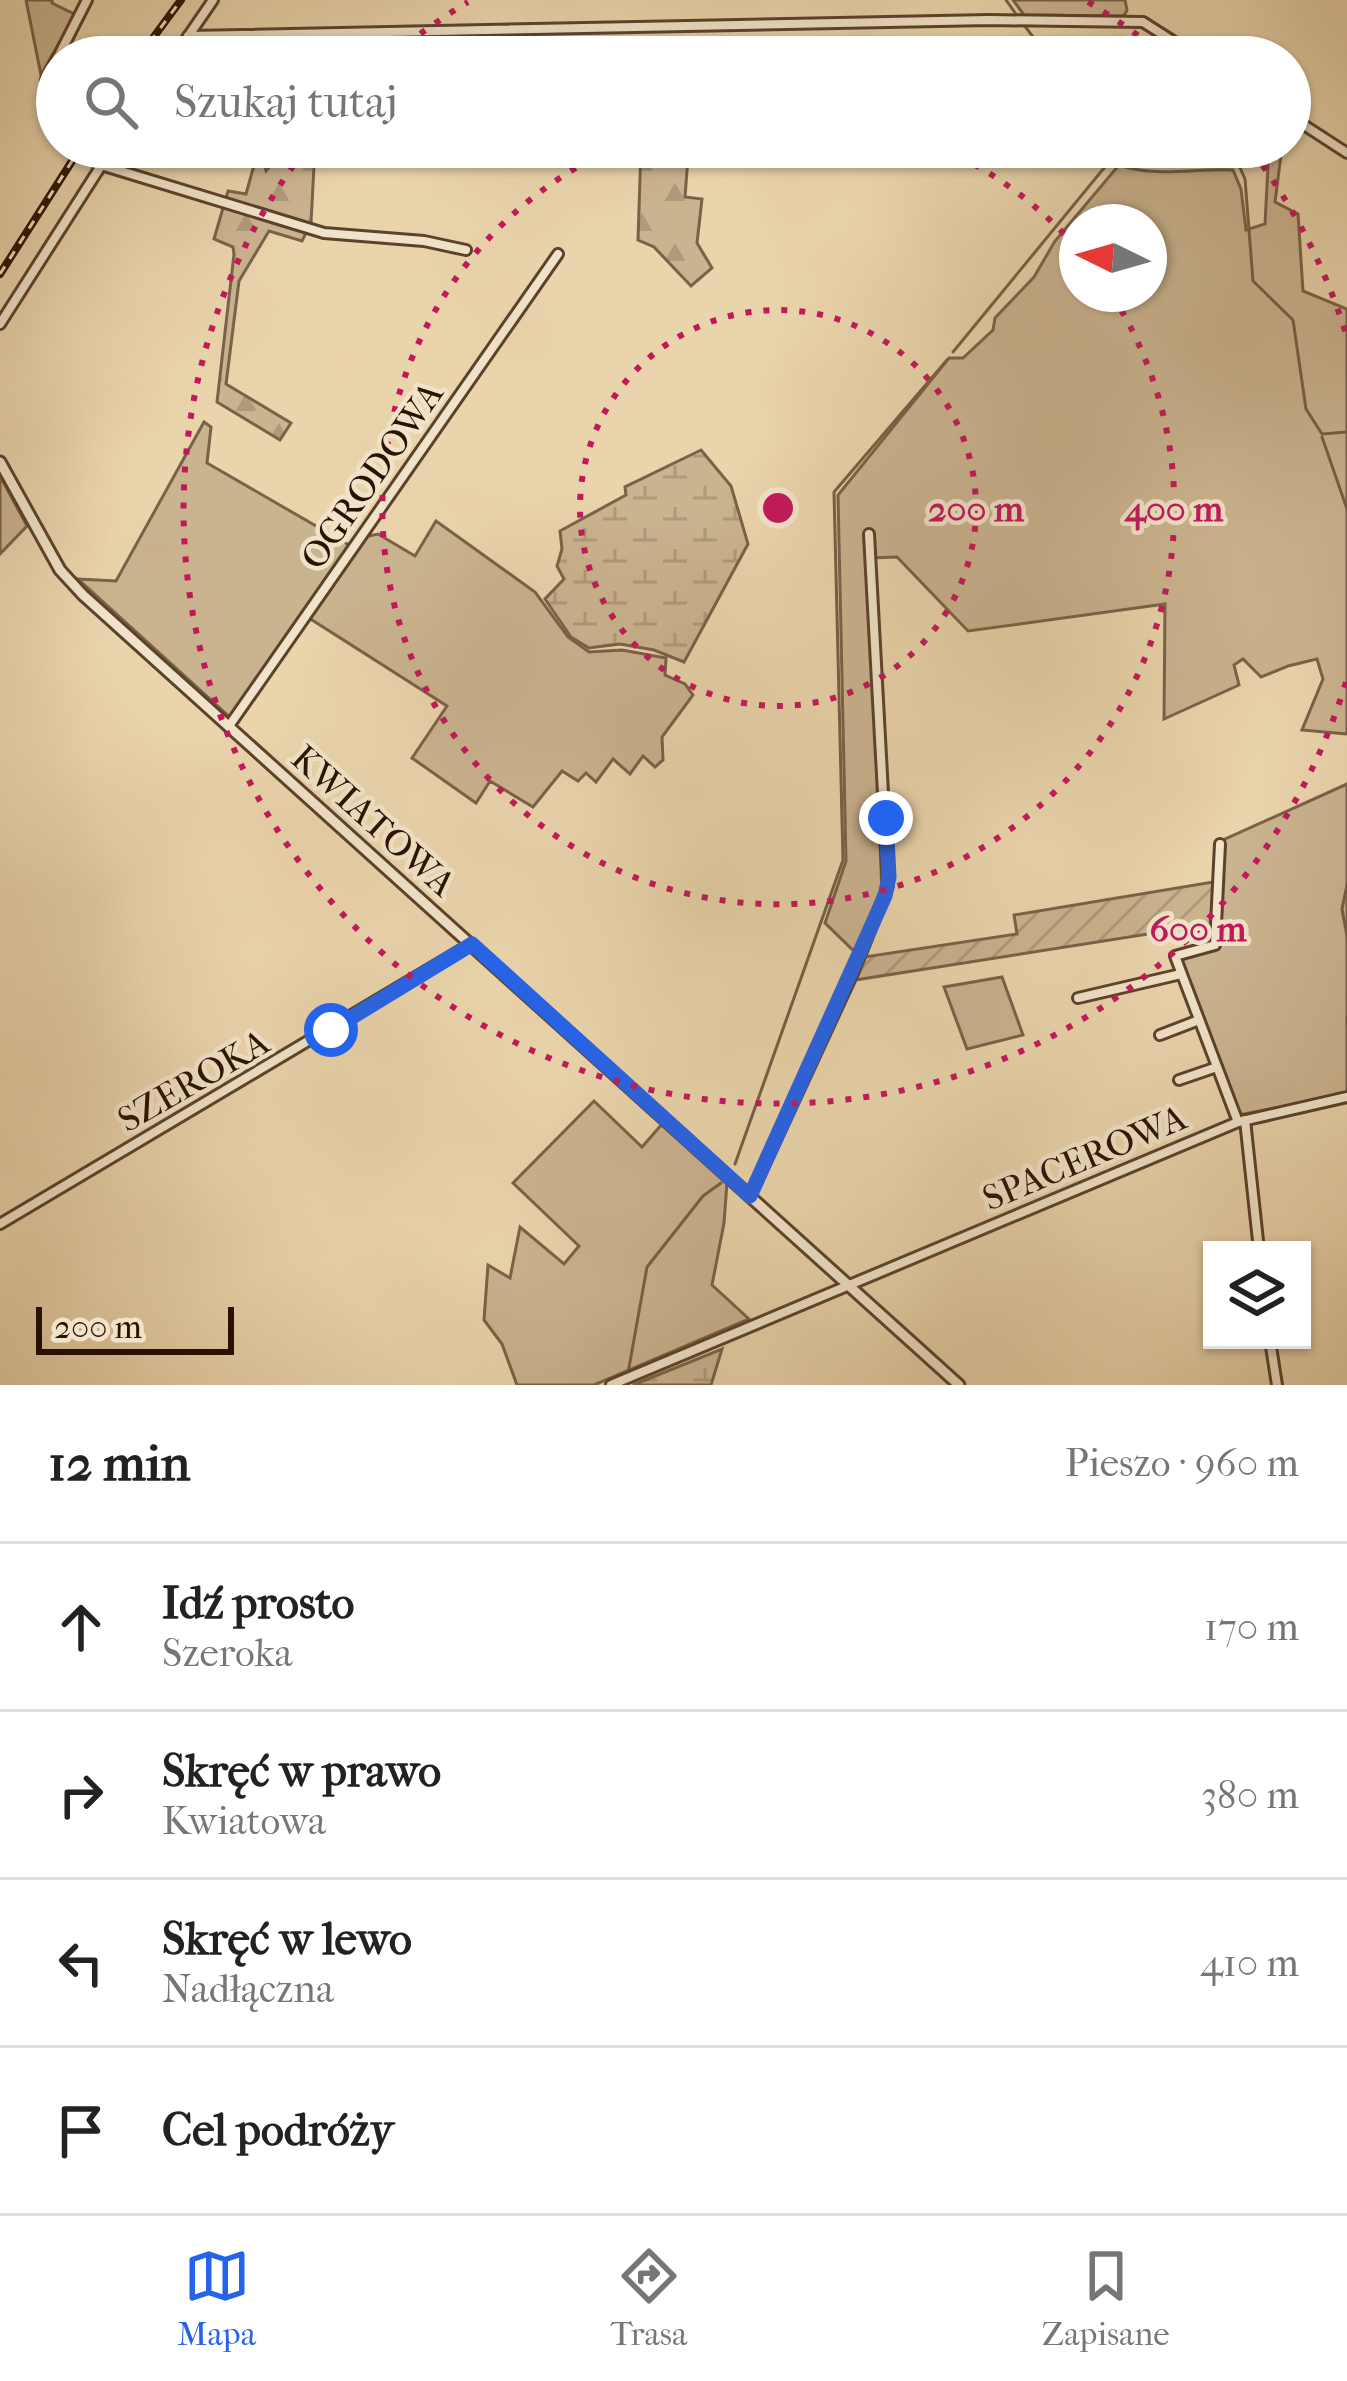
<!DOCTYPE html>
<html lang="pl">
<meta charset="utf-8">
<style>
body{margin:0;font-family:"IM FELL French Canon",serif;background:#f2f2f2;color:#222}
.controls{position:absolute;right:36px;bottom:36px;display:grid;overflow:hidden;border-radius:0px;box-shadow:0 3px 9px #0004}
.controls button{width:108px;height:108px;display:grid;place-items:center;padding:0;border:0;border-bottom:3px solid #e0e0e0;background:#fff;color:#222;font:60px sans-serif}
.compass{position:absolute;left:1059px;top:204px;width:108px;height:108px;border-radius:50%;background:#fff;box-shadow:0 3px 9px #0004;rotate:275deg}
.scale{position:absolute;left:36px;bottom:30px;width:198px;box-sizing:border-box;padding-left:12px;border:6px solid #2b1200;border-top:0;font-size:33px;line-height:42px;white-space:nowrap;color:#2b1200;-webkit-text-stroke:9px #f1e3c9;paint-order:stroke}
.stop{position:absolute;width:36px;height:36px;margin:-27px;border:9px solid #2563eb;border-radius:50%;background:#fff}
.stop.end{background:#2563eb;border-color:#fff;box-shadow:0 3px 12px #0008}
.list{margin:0;padding:0;list-style:none}
h2{display:flex;justify-content:space-between;align-items:center;height:156px;margin:0;padding:0 48px;font-size:51px}
h2 small{font-size:39px;font-weight:400;color:#767676}
.list li{display:grid;grid-template-columns:78px 1fr auto;gap:36px;align-items:center;box-sizing:border-box;height:168px;padding:0 48px;border-top:3px solid #e0e0e0}
.list b{display:block;font-size:45px;white-space:nowrap}
.list p{margin:0;font-size:39px;white-space:nowrap;color:#767676}
.list em{font-size:39px;font-style:normal;color:#767676}
.icon{flex:none;width:66px;height:66px;fill:none;stroke:currentColor;stroke-width:2;stroke-linecap:round;stroke-linejoin:round}
.map{position:relative;flex:none;width:1347px;height:1385px;overflow:hidden}
.search{position:absolute;background:#fff;box-shadow:0 3px 9px #0004;left:36px;right:36px;top:36px;height:132px;display:flex;align-items:center;gap:30px;box-sizing:border-box;padding:0 42px;border-radius:66px;color:#767676;font-size:45px}
.sheet{height:828px;background:#fff}
nav{display:flex;justify-content:space-around;align-items:center;box-sizing:border-box;height:168px;border-top:3px solid #e0e0e0;background:#fff;font-size:33px;color:#767676}
nav a{display:grid;justify-items:center;gap:6px}
nav .on{color:#2563eb}
.map>svg:first-child{display:block}
.green{fill:#cab38f;stroke:#7a6248;stroke-width:3;fill-rule:evenodd}
.forest{fill:url(#forest-firs);stroke:#7a6248;stroke-width:3}
.wetland{fill:url(#wetland-marsh);stroke:#7a6248;stroke-width:3}
.garden{fill:url(#garden-furrows);stroke:#7a6248;stroke-width:3}
.lines{fill:none;stroke-linecap:round;stroke-linejoin:round}
.stream{stroke:#775f44;stroke-width:3}
.minor-casing{stroke:#5b422b;stroke-width:14}
.tertiary-casing{stroke:#5b422b;stroke-width:15}
.minor{stroke:#f1e3c9;stroke-width:8}
.tertiary{stroke:#f1e3c9;stroke-width:9}
.rail-casing{stroke:#2b1200;stroke-width:8}
.rail{stroke:#f1e3c9;stroke-width:3;stroke-dasharray:9;stroke-linecap:butt}
.route{stroke:#2563eb;stroke-width:15}
.ring{fill:none;stroke:#c2185b;stroke-width:6;stroke-dasharray:6 12}
.labels{text-anchor:middle;stroke-width:9;stroke-linejoin:round;paint-order:stroke}
.street-label{font-size:36px;fill:#2b1200;stroke:#f1e3c9}
.centre{fill:#c2185b;stroke:#f1e3c9;stroke-width:6}
.ring-label{font-size:36px;text-anchor:middle;font-weight:bold;fill:#c2185b;stroke:#f1e3c9;stroke-width:9;stroke-linejoin:round;paint-order:stroke}
</style>
<div class="map">
<svg width="1347" height="1385" viewBox="0 0 1347 1385">
<defs>
<pattern id="forest-firs" width="22" height="20" patternUnits="userSpaceOnUse" patternTransform="scale(3)"><rect width="22" height="20" fill="#cab38f"/><path d="M5 1l3.5 6h-7zM16 11l3.5 6h-7z" fill="#ae997a"/></pattern>
<pattern id="wetland-marsh" width="20" height="14" patternUnits="userSpaceOnUse" patternTransform="scale(3)"><rect width="20" height="14" fill="#cab38f"/><path d="M1 5h8M5 5V1M11 12h8M15 12V8" fill="none" stroke="#ae997a"/></pattern>
<pattern id="garden-furrows" width="10" height="10" patternUnits="userSpaceOnUse" patternTransform="scale(3)"><rect width="10" height="10" fill="#cab38f"/><path d="M-1 1l2-2M0 10L10 0M9 11l2-2" fill="none" stroke="#ae997a"/></pattern>
</defs>
<rect width="100%" height="100%" fill="#ead4ac"/>
<filter id="stains"><feTurbulence type="fractalNoise" baseFrequency=".00167" numOctaves="4"/><feColorMatrix values="0 0 0 0 .2 0 0 0 0 .09 0 0 0 0 .02 0 0 0 .5 -.17"/></filter>
<radialGradient id="worn" r=".72"><stop offset=".6" stop-color="#630" stop-opacity="0"/><stop offset="1" stop-color="#630" stop-opacity=".3"/></radialGradient>
<!-- green -->
<g class="green">
<path d="M26,0h26v3l24,12 -35,60z"/>
<path d="M1013,0h112l2,10 -3,6 -100,-1z"/>
<path d="M1269,147h13l-7,55 23,12 5,77 44,18v425l-45,-4 21,-51 -6,-20 -29,7 -27,11 -18,-18 -9,6 5,20 -75,34 1,-115 -197,27 -71,-74 -28,1 13,336 -24,61 -33,-32 21,-62 -8,-366 111,-137h14l30,-28 2,-12 39,-41 21,-36 64,-76c37,13 77,3 114,5l8,19 5,41 19,-6zM1077,222h72v72h-72z"/>
<path d="M204,422l7,5 -4,36 142,82 -117,174 -154,-140 38,2z"/>
<path d="M0,476l27,50 -27,28z"/>
<path d="M436,521l99,71 33,45 21,15 33,-2 44,8 -1,17 20,9 8,11 -31,42 1,23 -8,7 -12,-11 -13,18 -17,-15 -17,23 -10,-9 -8,8 -16,-10 -29,36 -43,-26 -14,22 -64,-45 35,-52 -138,-88 55,-81 14,-3 37,22z"/>
<path d="M1347,784v310l-108,21 -60,-157 40,-12 4,-106z"/>
<path d="M1002,977l21,58 -56,14 -23,-62z"/>
<path d="M594,1101l48,46 21,-24 64,59 -3,41 -12,62 37,34 -155,66h-77l-15,-41 -18,-24 4,-55 22,13 10,-51 44,37 15,-18 -66,-63z"/>
</g>
<!-- forest -->
<g class="forest">
<path d="M259,147l7,24 21,-24h28l-4,76 -9,18 -33,-10 -30,50 -13,103 65,39 -11,17 -63,-38 17,-148 -1,-7 -19,-8 14,-48 18,3z"/>
<path d="M641,147h25l22,11 -3,39 17,2 -5,44 15,25 -21,18 -37,-39 -16,-7z"/>
</g>
<!-- wetland -->
<g class="wetland">
<path d="M701,450l30,36 17,58 -64,118 -30,-12 -34,-6 -31,4 -18,-11 -26,-38 19,-20 -7,-13 5,-17 -2,-18 66,-36 -1,-8z"/>
<path d="M722,1349l-11,36h-78z"/>
</g>
<!-- garden -->
<path class="garden" d="M1213,882l-1,42 -357,56 9,-23 153,-23 -3,-19z"/>
<g class="lines">
<!-- stream -->
<g class="stream">
<path d="M1006,0l12,17"/>
<path d="M1024,25l24,32"/>
<path d="M1115,147l21,17 70,2 31,-5 8,18 8,102 40,39 13,89 16,25 25,-2"/>
<path d="M953,352l165,-201"/>
<path d="M1322,437l25,72"/>
<path d="M1347,885l-5,24 5,27"/>
<path d="M1347,1018v6"/>
<path d="M735,1164l108,-304 -9,-368 113,-132"/>
<path d="M628,1373l19,-106 56,-71 18,-13"/>
</g>
<defs>
<g id="minor">
<path d="M188,36l801,-16 154,2 55,35"/>
<path d="M58,57l29,-57"/>
<path d="M174,57l39,-57"/>
<path d="M46,80l11,-22"/>
<path d="M1290,116l57,37"/>
<path d="M101,165l223,68 100,8 42,9"/>
<path d="M0,324l113,-177"/>
<path d="M229,726l329,-472"/>
<path d="M1220,844l-5,101 -40,11 63,166"/>
<path d="M1078,998l103,-24"/>
<path d="M1160,1035l39,-15"/>
<path d="M1179,1080l38,-13"/>
<path d="M1245,1120l14,130"/>
<path d="M750,1196l104,-225 34,-85 -19,-352"/>
<path d="M0,1224l471,-280"/>
<path d="M1270,1340l7,45"/>
<path d="M611,1385l627,-263 109,-25"/>
</g>
<path id="tertiary" d="M0,462l60,108 23,25 876,790"/>
</defs>
<!-- minor casing -->
<use href="#minor" class="minor-casing"/>
<!-- tertiary casing -->
<use href="#tertiary" class="tertiary-casing"/>
<!-- minor -->
<use href="#minor" class="minor"/>
<!-- tertiary -->
<use href="#tertiary" class="tertiary"/>
<defs>
<g id="rail">
<path d="M139,57l42,-57"/>
<path d="M0,274l81,-127"/>
</g>
</defs>
<!-- rail casing -->
<use href="#rail" class="rail-casing"/>
<!-- rail -->
<use href="#rail" class="rail"/>
</g>
<g class="lines">
<!-- route -->
<path class="route" d="M331,1030l141,-86 278,252 135,-300 4,-19 -3,-59"/>
</g>
<!-- distance rings -->
<g class="ring">
<circle cx="778" cy="508" r="198"/>
<path d="M942 148A396 396 0 0 1 1077 248M1112 295A396 396 0 1 1 614 148"/>
<path d="M1346 682A594 594 0 1 1 304 151M392 56A594 594 0 0 1 468 2M1088 2A594 594 0 0 1 1164 56M1252 151A594 594 0 0 1 1346 334"/>
</g>
<g class="labels">
<!-- street labels -->
<g class="street-label">
<text transform="translate(371 475) rotate(-55)" y="13">OGRODOWA</text>
<text transform="translate(374 820) rotate(42)" y="13">KWIATOWA</text>
<text transform="translate(193 1080) rotate(-30)" y="13">SZEROKA</text>
<text transform="translate(1084 1157) rotate(-23)" y="13">SPACEROWA</text>
</g>
</g>
<circle cx="778" cy="508" r="18" class="centre"/>
<g class="ring-label">
<text x="976" y="521">200 m</text>
<text x="1174" y="521">400 m</text>
<text x="1198" y="941">600 m</text>
</g>
<rect width="100%" height="100%" filter="url(#stains)"/>
<rect width="100%" height="100%" fill="url(#worn)"/>
</svg>
<div class="controls">
<button><svg class="icon" aria-label="layers" viewBox="0 0 24 24"><path d="M12 4l9 5-9 5-9-5zM3 14l9 5 9-5"/></svg></button>
</div>
<svg class="compass" viewBox="-18 -18 36 36"><path d="M0-13l5 13h-10z" fill="#e53935"/><path d="M0 13l5-13h-10z" fill="#767676"/></svg>
<div class="scale">200 m</div>
<div class="stop" style="left:331px;top:1030px"></div>
<div class="stop end" style="left:886px;top:818px"></div>
<div class="search"><svg class="icon" aria-label="search" viewBox="0 0 24 24"><circle cx="10" cy="10" r="6"/><path d="M15 15l6 6"/></svg>Szukaj tutaj</div>
</div>
<section class="sheet">
<h2>12 min<small>Pieszo · 960 m</small></h2>
<ul class="list">
<li><svg class="icon" aria-label="ahead" viewBox="0 0 24 24"><path d="M12 20V5M6 11l6-6 6 6"/></svg><div><b>Idź prosto</b><p>Szeroka</p></div><em>170 m</em></li>
<li><svg class="icon" aria-label="right" viewBox="0 0 24 24"><path d="M7 20v-9h11M14 6l5 5-5 5"/></svg><div><b>Skręć w prawo</b><p>Kwiatowa</p></div><em>380 m</em></li>
<li><svg class="icon" aria-label="left" viewBox="0 0 24 24"><path d="M17 20v-9H6M10 6l-5 5 5 5"/></svg><div><b>Skręć w lewo</b><p>Nadłączna</p></div><em>410 m</em></li>
<li><svg class="icon" aria-label="arrive" viewBox="0 0 24 24"><path d="M6 21V4h12l-3 4 3 4H6"/></svg><div><b>Cel podróży</b></div></li>
</ul>
</section>
<nav>
<a class="on"><svg class="icon" aria-label="map" viewBox="0 0 24 24"><path d="M3 6l6-2 6 2 6-2v14l-6 2-6-2-6 2zM9 4v14M15 6v14"/></svg>Mapa</a>
<a><svg class="icon" aria-label="directions" viewBox="0 0 24 24"><path d="M12 3l9 9-9 9-9-9zM9 14v-3h6M13 9l2 2-2 2"/></svg>Trasa</a>
<a><svg class="icon" aria-label="saved" viewBox="0 0 24 24"><path d="M7 4h10v16l-5-4-5 4z"/></svg>Zapisane</a>
</nav>
